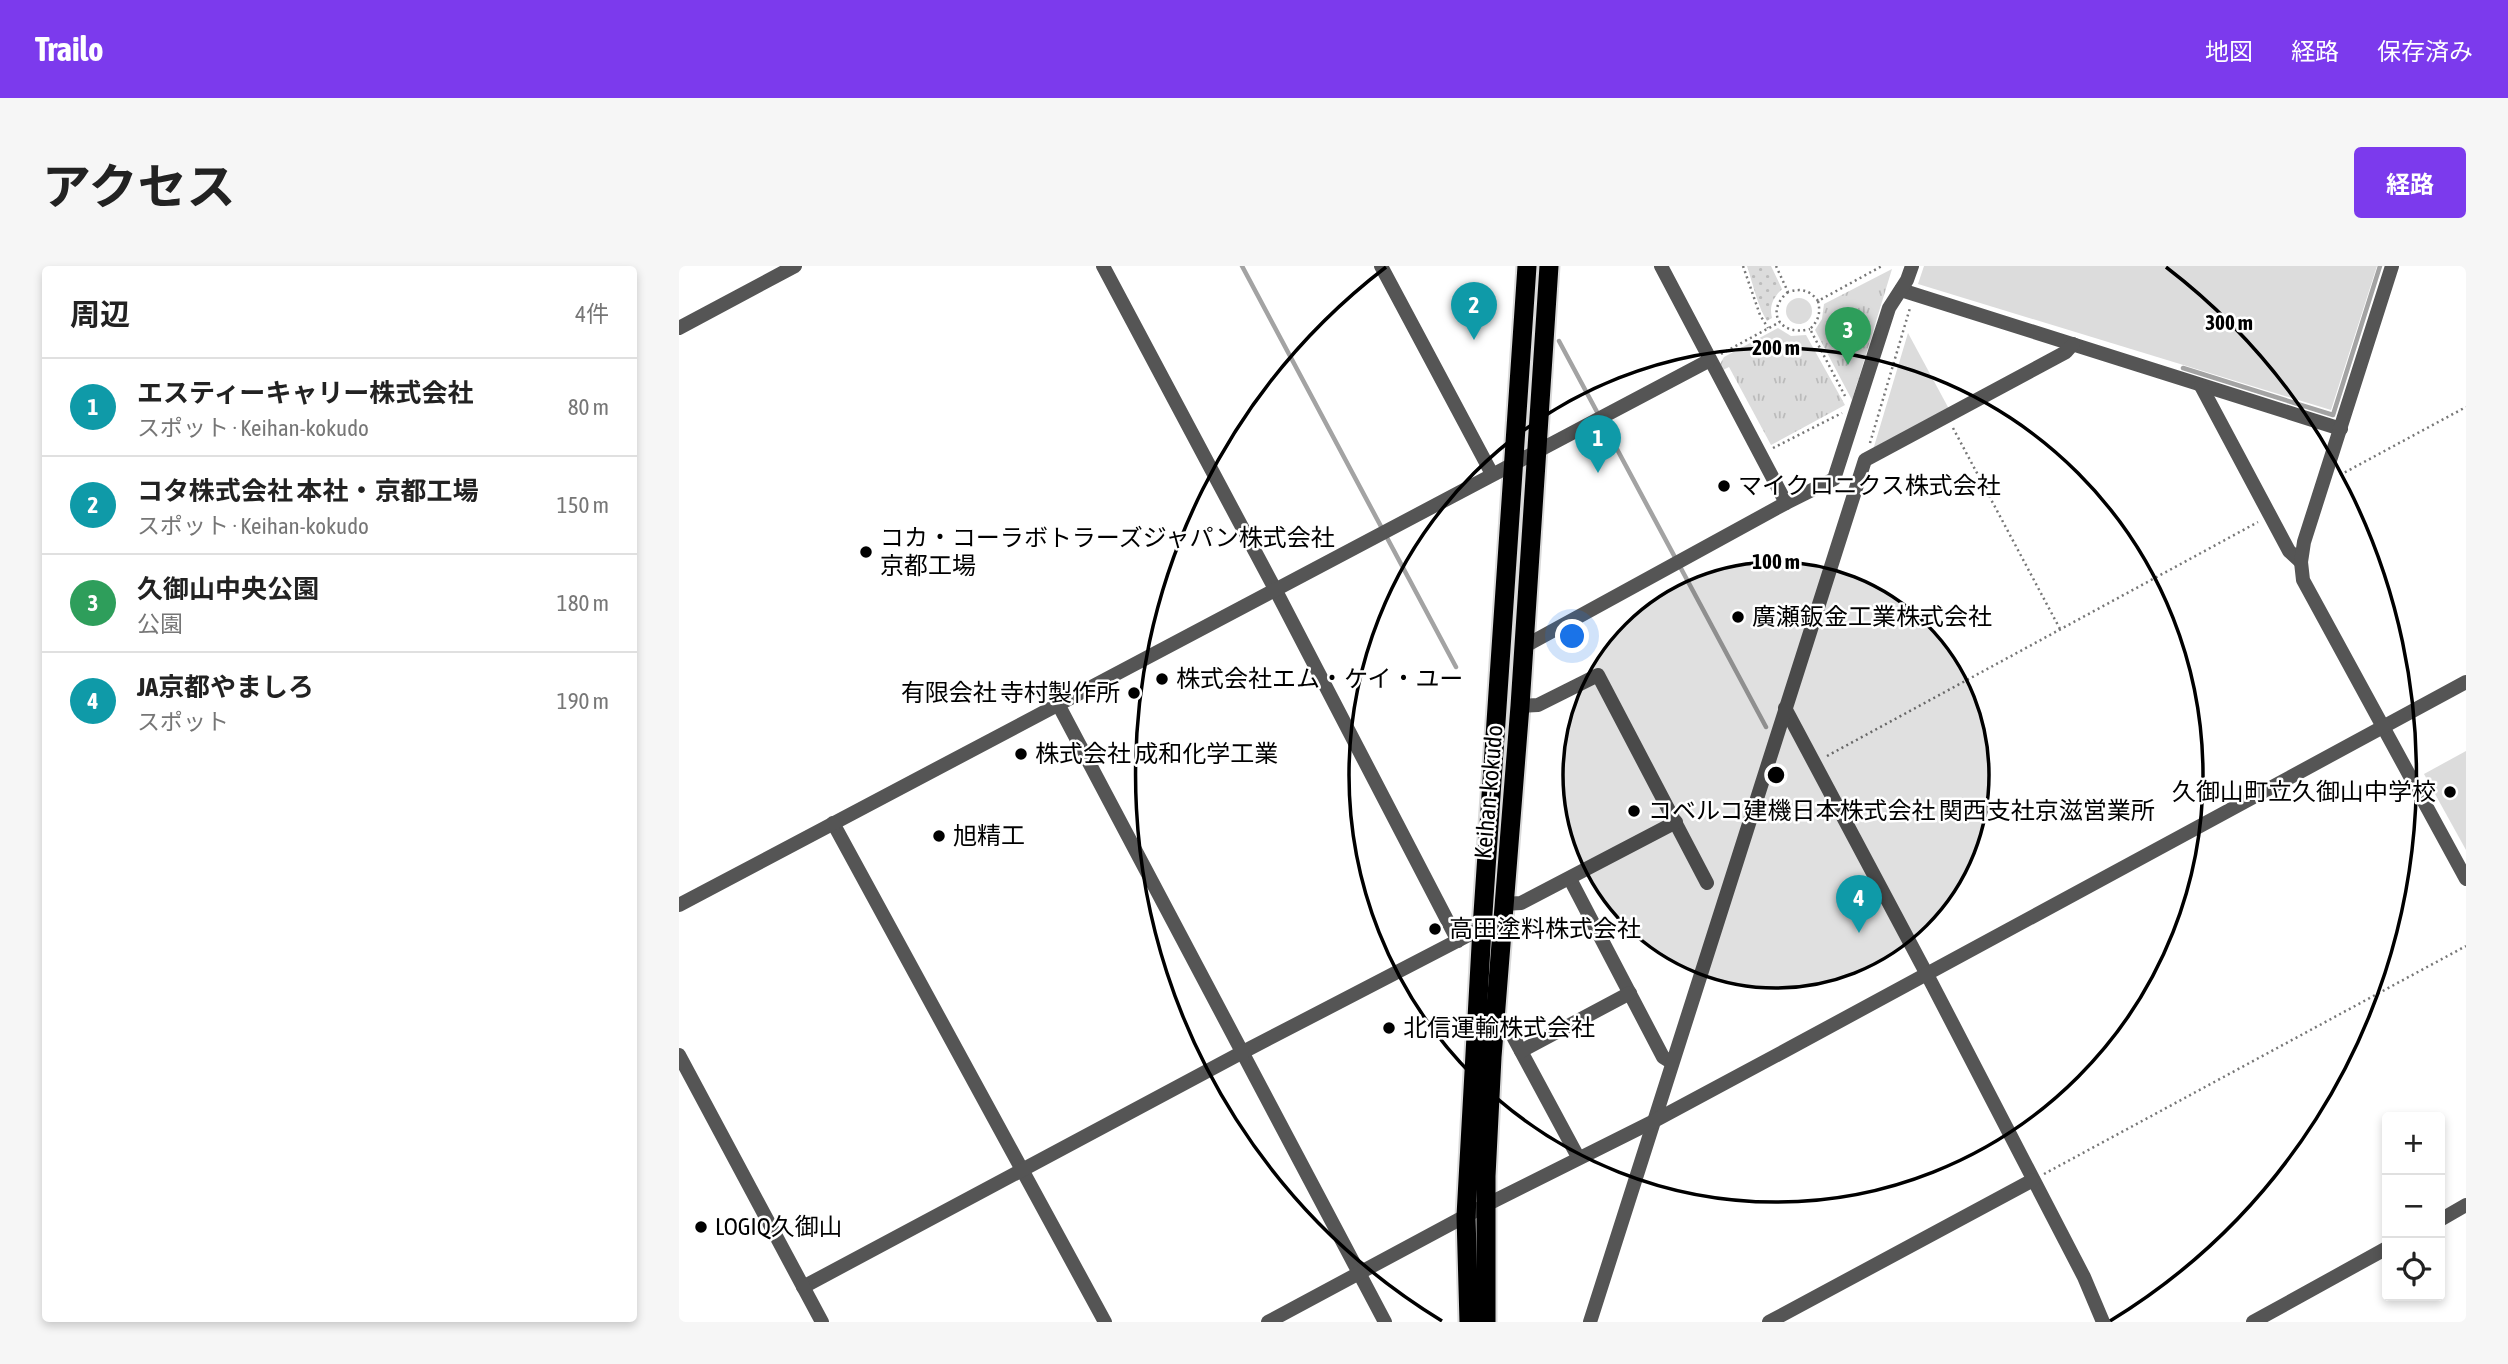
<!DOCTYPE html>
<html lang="ja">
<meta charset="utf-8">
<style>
body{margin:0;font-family:"Asap Condensed","Noto Sans JP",sans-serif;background:#f6f6f6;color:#222}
.controls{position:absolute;right:21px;bottom:21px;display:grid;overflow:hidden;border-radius:7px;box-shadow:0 4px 10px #0003}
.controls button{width:63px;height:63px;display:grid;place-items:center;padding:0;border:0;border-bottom:2px solid #e0e0e0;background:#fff;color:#222;font:35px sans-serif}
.you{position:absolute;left:894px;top:371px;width:24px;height:24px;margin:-18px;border:5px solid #fff;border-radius:50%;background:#1a73e8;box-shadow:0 0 0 10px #1a73e833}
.badge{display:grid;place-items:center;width:46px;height:46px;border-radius:50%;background:#7c3aed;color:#fff;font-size:23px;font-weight:700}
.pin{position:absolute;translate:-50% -58px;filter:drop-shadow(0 2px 4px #0008)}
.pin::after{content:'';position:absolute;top:37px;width:24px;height:21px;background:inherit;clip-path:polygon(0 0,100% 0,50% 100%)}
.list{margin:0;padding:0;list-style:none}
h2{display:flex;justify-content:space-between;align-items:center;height:91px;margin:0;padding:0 28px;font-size:30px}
h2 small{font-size:23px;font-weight:400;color:#767676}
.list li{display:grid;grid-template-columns:46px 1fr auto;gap:21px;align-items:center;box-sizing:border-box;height:98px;padding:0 28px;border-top:2px solid #e0e0e0}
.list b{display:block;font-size:26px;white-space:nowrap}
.list p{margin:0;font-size:23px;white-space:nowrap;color:#767676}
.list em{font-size:23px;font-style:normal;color:#767676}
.icon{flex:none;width:38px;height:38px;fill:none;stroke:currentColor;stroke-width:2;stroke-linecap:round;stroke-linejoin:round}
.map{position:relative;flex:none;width:1787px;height:1056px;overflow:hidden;border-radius:7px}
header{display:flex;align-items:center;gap:42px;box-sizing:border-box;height:98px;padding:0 35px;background:#7c3aed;color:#fff}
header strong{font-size:33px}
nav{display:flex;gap:38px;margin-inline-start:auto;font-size:24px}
.intro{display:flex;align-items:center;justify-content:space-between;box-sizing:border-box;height:168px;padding:0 42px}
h1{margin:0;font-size:49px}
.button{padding:18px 32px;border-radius:7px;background:#7c3aed;color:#fff;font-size:24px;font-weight:700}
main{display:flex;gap:42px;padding:0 42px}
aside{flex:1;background:#fff;border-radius:7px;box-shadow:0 4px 10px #0003}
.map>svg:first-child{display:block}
.grass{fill:url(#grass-dots)}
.park{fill:url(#park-tufts)}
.pitch{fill:#dcdcdc}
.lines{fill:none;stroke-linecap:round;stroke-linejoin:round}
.stream{stroke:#a3a3a3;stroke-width:4.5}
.trunk-casing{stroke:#dbdbdb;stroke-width:23}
.path{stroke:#777;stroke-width:2.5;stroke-dasharray:2 3.5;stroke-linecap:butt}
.minor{stroke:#555;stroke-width:14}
.tertiary{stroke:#555;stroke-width:14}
.trunk{stroke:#000;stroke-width:19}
.ring{fill:none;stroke:#000;stroke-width:3.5}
.poi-dot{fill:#000;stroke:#fff;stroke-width:2.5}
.labels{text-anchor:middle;stroke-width:5;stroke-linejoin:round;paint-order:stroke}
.poi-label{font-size:24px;fill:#000;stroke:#fff;text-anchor:start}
.street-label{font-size:24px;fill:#000;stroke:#fff}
.centre{fill:#000;stroke:#fff;stroke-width:3.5}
.ring-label{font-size:21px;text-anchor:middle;font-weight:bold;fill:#000;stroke:#fff;stroke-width:5;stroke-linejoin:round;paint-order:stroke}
</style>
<header>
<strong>Trailo</strong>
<nav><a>地図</a><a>経路</a><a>保存済み</a></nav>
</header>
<div class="intro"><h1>アクセス</h1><a class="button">経路</a></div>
<main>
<aside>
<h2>周辺<small>4件</small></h2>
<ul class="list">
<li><span class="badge" style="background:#0f9aa8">1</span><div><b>エスティーキャリー株式会社</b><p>スポット · Keihan-kokudo</p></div><em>80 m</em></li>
<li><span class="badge" style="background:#0f9aa8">2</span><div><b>コタ株式会社 本社・京都工場</b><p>スポット · Keihan-kokudo</p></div><em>150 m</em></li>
<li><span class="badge" style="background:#2e9e5b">3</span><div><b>久御山中央公園</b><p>公園</p></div><em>180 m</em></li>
<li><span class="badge" style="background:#0f9aa8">4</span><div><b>JA京都やましろ</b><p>スポット</p></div><em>190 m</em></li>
</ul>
</aside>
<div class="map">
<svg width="1787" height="1056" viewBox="0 0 1787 1056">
<defs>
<pattern id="grass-dots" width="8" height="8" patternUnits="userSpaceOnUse" patternTransform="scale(1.75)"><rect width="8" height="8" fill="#dcdcdc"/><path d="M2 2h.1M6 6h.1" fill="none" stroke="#bbb" stroke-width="1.8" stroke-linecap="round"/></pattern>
<pattern id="park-tufts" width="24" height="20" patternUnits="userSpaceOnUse" patternTransform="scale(1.75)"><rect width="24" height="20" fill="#dcdcdc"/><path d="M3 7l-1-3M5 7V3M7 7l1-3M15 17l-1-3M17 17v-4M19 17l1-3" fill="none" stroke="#bbb"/></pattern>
</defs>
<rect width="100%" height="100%" fill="#fff"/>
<!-- grass -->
<path class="grass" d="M1068,0h24l11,23c-9,9 -13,17 -10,29l-5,3c-10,-16 -14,-37 -20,-55z"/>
<!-- park -->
<g class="park">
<path d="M1213,3l-40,131 -37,-70 7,-11 2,-15z"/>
<circle cx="1120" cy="45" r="13"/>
<path d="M1099,62l13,8 15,-1 39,70 -74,40 -42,-78 -6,3 -3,-6 4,-7z"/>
</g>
<!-- pitch -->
<g class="pitch">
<path d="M1245,0h453l-46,144 -413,-126z"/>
<path d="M1229,67l41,76 -76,41z"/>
<path d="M1787,485v99l-42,-76z"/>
</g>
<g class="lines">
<!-- stream -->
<g class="stream">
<path d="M563,0l214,401"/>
<path d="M880,75l207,386"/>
<path d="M1504,102l150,47 47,-149"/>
</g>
<defs>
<g id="trunk">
<path d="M790,1056l-3,-106 16,-288 45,-662"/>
<path d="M807,1056v-146l6,-119 28,-351 29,-440"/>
</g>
</defs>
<!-- trunk casing -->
<use href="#trunk" class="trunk-casing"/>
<!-- path -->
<g class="path">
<path d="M1064,0l17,49 8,13"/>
<path d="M1097,0l12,26c13,-4 22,-2 30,9l64,-35"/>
<path d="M1109,26c-24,20 -7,45 22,37"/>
<path d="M1139,35c3,13 0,20 -8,28l35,67"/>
<path d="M1042,88l59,-32"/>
<path d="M1274,162l107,201"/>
<path d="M1191,177l40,-135"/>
<path d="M1094,182l69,-35"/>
<path d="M1661,209l126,-68"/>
<path d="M1148,490l431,-234"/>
<path d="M1365,908l422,-228"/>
</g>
<!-- minor -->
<g class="minor">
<path d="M702,0l111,208"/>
<path d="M982,0l125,237"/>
<path d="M1222,24l440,139"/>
<path d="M0,62l116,-62"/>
<path d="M1522,120l88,165 12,11"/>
<path d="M596,323l183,352"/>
<path d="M844,381l263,-144 48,-24 55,-171 18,-28 5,-14"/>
<path d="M379,438l327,618"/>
<path d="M841,440l18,-1 60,-30 109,208"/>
<path d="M1106,442l147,276 152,293 19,45"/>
<path d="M154,557l272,499"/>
<path d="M891,613l93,178 8,5"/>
<path d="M825,638l17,-1 155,-81"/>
<path d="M815,760l15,3 69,128"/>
<path d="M842,785l109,-58"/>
<path d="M1761,954l26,-15"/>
<path d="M124,1021l438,-234 241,-125"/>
<path d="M911,1056l275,-862 201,-108 7,-8"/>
<path d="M1090,1056l264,-142"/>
<path d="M1574,1056l134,-74"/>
</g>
<!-- tertiary -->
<g class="tertiary">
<path d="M424,0l172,323"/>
<path d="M1713,0l-88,276 -3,20 2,18 163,299"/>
<path d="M0,639l1031,-545"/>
<path d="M0,789l143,267"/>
<path d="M589,1056l218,-117 168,-84 136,-73 676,-366"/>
</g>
<!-- trunk -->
<use href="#trunk" class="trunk"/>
</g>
<!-- distance rings -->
<circle cx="1097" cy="509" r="213" fill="#000" fill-opacity=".12"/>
<g class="ring">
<circle cx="1097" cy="509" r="213"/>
<circle cx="1097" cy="509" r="427"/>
<path d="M763 1055A640 640 0 0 1 707 1M1487 1A640 640 0 0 1 1431 1055"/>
</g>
<!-- markers -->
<g class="poi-dot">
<circle cx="1045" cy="220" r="7"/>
<circle cx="187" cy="286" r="7"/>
<circle cx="1059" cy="351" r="7"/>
<circle cx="483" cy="413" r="7"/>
<circle cx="455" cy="427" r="7"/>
<circle cx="342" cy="488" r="7"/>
<circle cx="1771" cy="526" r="7"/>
<circle cx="955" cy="545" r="7"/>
<circle cx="260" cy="570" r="7"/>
<circle cx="756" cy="663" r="7"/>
<circle cx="710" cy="762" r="7"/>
<circle cx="22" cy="961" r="7"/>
</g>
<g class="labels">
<!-- poi labels -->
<g class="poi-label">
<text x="1059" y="228">マイクロニクス株式会社</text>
<text x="201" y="280">コカ・コーラボトラーズジャパン株式会社<tspan x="201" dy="28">京都工場</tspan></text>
<text x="1073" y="359">廣瀬鈑金工業株式会社</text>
<text x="497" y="421">株式会社エム・ケイ・ユー</text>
<text x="441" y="435" text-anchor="end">有限会社 寺村製作所</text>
<text x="356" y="496">株式会社 成和化学工業</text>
<text x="1757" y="534" text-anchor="end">久御山町立久御山中学校</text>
<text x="969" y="553">コベルコ建機日本株式会社 関西支社京滋営業所</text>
<text x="274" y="578">旭精工</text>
<text x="770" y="671">高田塗料株式会社</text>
<text x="724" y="770">北信運輸株式会社</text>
<text x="36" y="969">LOGIQ久御山</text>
</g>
<!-- street labels -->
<g class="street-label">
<text transform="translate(810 526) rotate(-85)" y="8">Keihan-kokudo</text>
</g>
</g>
<circle cx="1097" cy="509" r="10" class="centre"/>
<g class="ring-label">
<text x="1550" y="64">300 m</text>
<text x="1097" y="89">200 m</text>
<text x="1097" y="303">100 m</text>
</g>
</svg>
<div class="controls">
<button>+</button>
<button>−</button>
<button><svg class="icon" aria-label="locate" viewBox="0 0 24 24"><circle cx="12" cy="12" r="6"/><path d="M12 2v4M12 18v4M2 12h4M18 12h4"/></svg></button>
</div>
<div class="you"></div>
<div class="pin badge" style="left:919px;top:207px;background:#0f9aa8">1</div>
<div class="pin badge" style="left:795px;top:74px;background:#0f9aa8">2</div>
<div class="pin badge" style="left:1169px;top:99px;background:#2e9e5b">3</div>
<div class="pin badge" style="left:1180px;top:667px;background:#0f9aa8">4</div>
</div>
</main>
